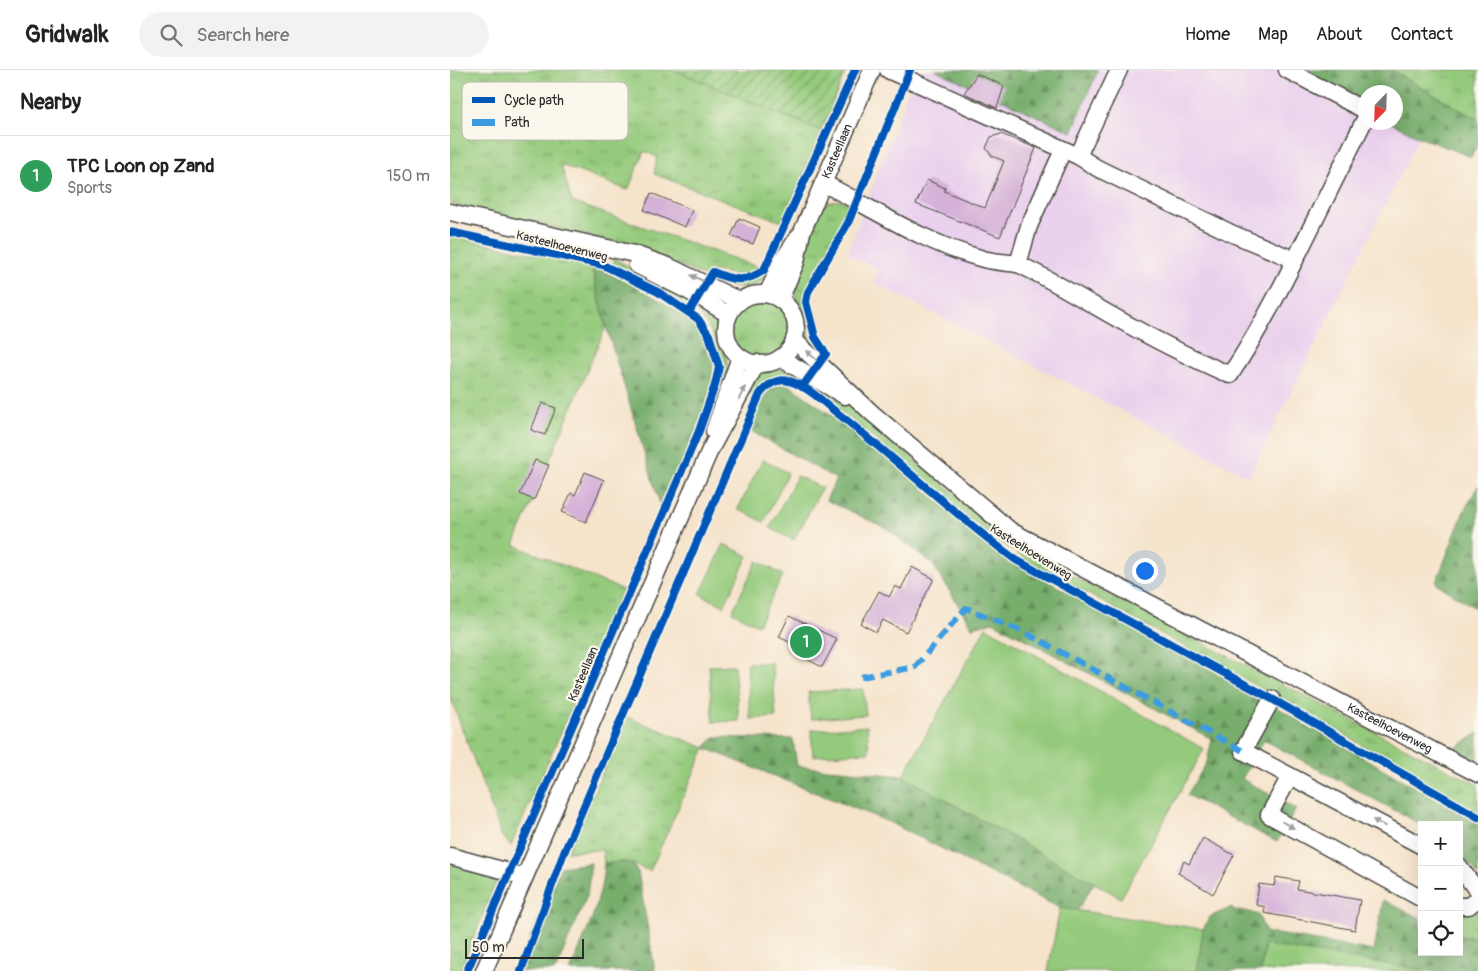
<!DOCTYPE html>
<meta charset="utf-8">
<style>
body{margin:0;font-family:Pangolin,sans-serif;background:#f2f2f2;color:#222}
.controls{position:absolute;right:15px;bottom:15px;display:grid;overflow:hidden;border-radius:0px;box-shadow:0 5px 20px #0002}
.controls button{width:45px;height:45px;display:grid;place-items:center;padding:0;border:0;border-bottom:1px solid #e0e0e0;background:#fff;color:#222;font:25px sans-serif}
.compass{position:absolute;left:908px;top:15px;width:45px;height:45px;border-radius:50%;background:#fff;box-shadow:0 5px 20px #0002;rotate:203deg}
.scale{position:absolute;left:15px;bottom:12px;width:119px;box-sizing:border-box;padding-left:5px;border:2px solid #2b2b2b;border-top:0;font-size:14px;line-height:18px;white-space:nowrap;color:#2b2b2b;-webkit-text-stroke:4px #fbf7ec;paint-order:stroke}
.you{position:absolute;left:694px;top:500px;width:18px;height:18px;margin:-12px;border:4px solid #fff;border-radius:50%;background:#1a73e8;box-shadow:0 0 0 8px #1a73e833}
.badge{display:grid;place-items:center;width:32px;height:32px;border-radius:50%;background:#d1495b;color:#fff;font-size:16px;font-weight:700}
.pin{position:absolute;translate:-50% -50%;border:2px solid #fff;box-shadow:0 1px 5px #0006}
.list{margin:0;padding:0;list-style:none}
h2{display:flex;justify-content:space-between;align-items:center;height:65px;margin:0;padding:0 20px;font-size:21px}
h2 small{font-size:16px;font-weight:400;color:#767676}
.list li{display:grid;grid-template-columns:32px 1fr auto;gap:15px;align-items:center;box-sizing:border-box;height:80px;padding:0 20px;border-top:1px solid #e0e0e0}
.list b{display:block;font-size:19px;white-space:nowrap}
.list p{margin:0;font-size:16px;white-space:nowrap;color:#767676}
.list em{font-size:16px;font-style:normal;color:#767676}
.icon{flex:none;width:28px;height:28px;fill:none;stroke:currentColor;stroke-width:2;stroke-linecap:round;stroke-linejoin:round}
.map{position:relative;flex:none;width:1028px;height:901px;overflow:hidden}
header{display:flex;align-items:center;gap:30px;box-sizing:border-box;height:70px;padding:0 25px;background:#fff;border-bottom:1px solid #e0e0e0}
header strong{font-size:24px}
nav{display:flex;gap:28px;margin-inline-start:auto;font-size:18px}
.search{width:350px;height:45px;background:#f2f2f2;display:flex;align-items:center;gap:12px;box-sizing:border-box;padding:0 18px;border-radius:28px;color:#767676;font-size:19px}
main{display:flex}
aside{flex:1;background:#fff}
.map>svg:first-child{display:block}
.built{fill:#ead1ed}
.grass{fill:url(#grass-tufts);stroke:#607a54}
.forest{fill:url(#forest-firs);stroke:#516c4c}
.garden{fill:url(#garden-furrows);stroke:#607a54}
.pitch{fill:#94ca7c;stroke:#607a54}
.building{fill:#d5b1d8}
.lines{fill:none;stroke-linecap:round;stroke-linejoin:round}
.minor-casing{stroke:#494743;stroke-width:19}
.minor{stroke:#fff;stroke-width:16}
.quiet{stroke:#3d9ce1;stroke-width:6;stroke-dasharray:12 6;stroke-linecap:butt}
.cycleway-casing{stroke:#fbf7ec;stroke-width:11}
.cycleway{stroke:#0057b8;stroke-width:8}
.oneway{fill:#a0a0a0}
.labels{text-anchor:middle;stroke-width:4.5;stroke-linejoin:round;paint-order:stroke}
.street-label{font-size:12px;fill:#2b2b2b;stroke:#fbf7ec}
.key{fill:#fbf7ec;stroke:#bdbab2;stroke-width:1}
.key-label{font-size:14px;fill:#2b2b2b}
</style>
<header>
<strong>Gridwalk</strong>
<div class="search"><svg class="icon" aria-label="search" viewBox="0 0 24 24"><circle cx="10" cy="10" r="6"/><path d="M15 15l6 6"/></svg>Search here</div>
<nav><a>Home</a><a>Map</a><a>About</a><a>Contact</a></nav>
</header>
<main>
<aside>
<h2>Nearby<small></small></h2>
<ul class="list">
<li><span class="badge" style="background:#2e9e5b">1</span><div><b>TPC Loon op Zand</b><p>Sports</p></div><em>150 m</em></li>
</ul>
</aside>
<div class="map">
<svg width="1028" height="901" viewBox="0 0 1028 901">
<defs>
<pattern id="grass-tufts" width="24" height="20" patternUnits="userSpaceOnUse" patternTransform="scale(1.25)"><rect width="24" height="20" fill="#94ca7c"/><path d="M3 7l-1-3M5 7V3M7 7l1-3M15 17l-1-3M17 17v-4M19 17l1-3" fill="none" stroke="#79a466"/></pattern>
<pattern id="forest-firs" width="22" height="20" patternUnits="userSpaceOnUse" patternTransform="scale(1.25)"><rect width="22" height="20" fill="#77ae6c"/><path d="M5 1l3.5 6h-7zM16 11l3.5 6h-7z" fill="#628e59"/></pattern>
<pattern id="garden-furrows" width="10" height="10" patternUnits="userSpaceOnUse" patternTransform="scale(1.25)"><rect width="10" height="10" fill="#94ca7c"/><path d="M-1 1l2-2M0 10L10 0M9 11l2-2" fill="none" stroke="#79a466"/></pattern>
</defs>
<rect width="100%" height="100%" fill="#fbf7ec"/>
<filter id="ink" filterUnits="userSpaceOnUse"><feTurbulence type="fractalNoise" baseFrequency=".02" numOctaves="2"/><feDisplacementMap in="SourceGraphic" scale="10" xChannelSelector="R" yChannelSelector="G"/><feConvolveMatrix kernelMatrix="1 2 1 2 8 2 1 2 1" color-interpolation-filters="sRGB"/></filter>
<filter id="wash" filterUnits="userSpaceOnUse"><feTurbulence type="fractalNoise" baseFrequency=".0096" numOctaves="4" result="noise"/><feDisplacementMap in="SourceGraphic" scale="20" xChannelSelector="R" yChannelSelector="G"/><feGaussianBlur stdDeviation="1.12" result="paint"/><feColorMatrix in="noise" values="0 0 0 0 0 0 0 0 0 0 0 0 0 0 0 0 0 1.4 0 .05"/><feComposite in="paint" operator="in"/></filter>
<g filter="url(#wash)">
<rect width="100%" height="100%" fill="#f5e3ca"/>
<!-- built -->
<path class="built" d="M466,0h19l137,62 26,-62h201l27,17 40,35 25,1 28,14 -170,340 -374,-194 3,-14 -31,-15z"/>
<!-- grass -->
<g class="grass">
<path d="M0,0h224l148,61 -40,91 -128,-48 3,-17 -13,-6 -16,39 -67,-25 11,37 189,66c-16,15 -31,3 -49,3l-5,6 -83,-33 -174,-40z"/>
<path d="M941,0h87v50z"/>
<path d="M389,130l13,4 -49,94 7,39 4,8 7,6 -2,4c-16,-14 -11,-19 -15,-37 -3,-9 -8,-17 -8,-26 -1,-22 19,-66 27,-88z"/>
<path d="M0,166l141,30 15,60 -92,219 109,45 -112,256 -9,-10 -52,-140z"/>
<path d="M165,189l78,41 -3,4 -7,1 -59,-37 -11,-4z"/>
<path d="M318,198l3,1c-14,24 -37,22 -58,11l4,-3c19,8 37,9 51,-9z"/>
<circle cx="311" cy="258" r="30"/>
<path d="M248,232l17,15 12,44v13l-4,9 -3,-2c4,-16 -4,-44 -14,-58 -4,-6 -9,-8 -11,-16z"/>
<path d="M327,299l13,2 14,8 -5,2c-13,-5 -26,-8 -38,3 -4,4 -5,9 -12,10 4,-18 10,-21 28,-25z"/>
<path d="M362,312l48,32 151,127 28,17 74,39 365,188v29l-148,-88 -293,-160c-82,-49 -147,-122 -226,-177l-2,-3z"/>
<path d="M177,647l78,31 -55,123 -23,-9 -23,1 -2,-13 -35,2z"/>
<path d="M0,790l48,18 -38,93h-10z"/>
<path d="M1028,835v33l-19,-2v-30z"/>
</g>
<!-- forest -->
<g class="forest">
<path d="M485,0h163l-26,62z"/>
<path d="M849,0h92l87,50v24l-7,13 -52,-20 -28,-14 5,-1v-30h-30l-1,17z"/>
<path d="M141,196l35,14 61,37 14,12 6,21 6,10 -1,19 -7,29 -43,103 -56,-185z"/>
<path d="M329,315h10l77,55 139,118 230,125 243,141v52l-4,-8 -15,-9v-34h-37l-158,-85 -22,39 54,30 -19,33 -90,-47 20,-33 5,-23 -219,-117 -21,5 -40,-64 -46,-35 -60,-28 10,-21 -87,-49c7,-18 11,-37 30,-45z"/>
<path d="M1028,416v124l-42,-27 28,-72z"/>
<path d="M1028,663v29l-24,-13z"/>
<path d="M264,667l79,2 4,27 106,10 191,107 -17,28 -17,-3 -169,-85 -186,-75z"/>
<path d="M177,792l6,2 5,8 17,99h-85c15,-36 32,-69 34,-108z"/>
<path d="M141,793l-4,33 -32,75h-39l45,-104z"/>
<path d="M933,830l37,18 2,34h37v-16l19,2v33h-54l-159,-26 -4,26h-64l6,-42 7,-12 22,-10 2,4h12l12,4 8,17 108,19z"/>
</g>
<!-- garden -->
<path class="garden" d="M224,0h172l-24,61z"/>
<!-- pitch -->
<g class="pitch">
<path d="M313,389l25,14 -24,49 -26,-13z"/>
<path d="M347,406l25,12 -28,52 -24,-12z"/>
<path d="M274,474l24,12 -24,50 -24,-12z"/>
<path d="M307,491l26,14 -25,50 -26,-13z"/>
<path d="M536,557l218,122 -83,149 -218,-122z"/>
<path d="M297,593h25l4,54 -26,2z"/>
<path d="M284,595l5,56 -26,1 -4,-56z"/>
<path d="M413,619l3,26 -55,4 -3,-27z"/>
<path d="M417,656l2,26 -56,4 -2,-26z"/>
<path d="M610,838l143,21 -6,42h-149z"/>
<path d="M815,875l159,25v1h-163z"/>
</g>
<g id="blocks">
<!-- building -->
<g class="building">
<path d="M527,4l27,12 -7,22 -33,-15z"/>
<path d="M551,64l35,14 -36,89 -84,-33 11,-24 18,8 -1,3 41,17 19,-47 -12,-5 -6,-8 5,-11z"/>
<path d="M201,123l41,17 -7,17 -41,-17z"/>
<path d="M289,148l21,9 -7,17 -22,-8z"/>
<path d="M92,333l14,5 -11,27 -14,-5z"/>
<path d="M85,390l14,5 -15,35 -14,-6z"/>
<path d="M135,402l19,8 -18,42 -24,-10 9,-19 4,2z"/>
<path d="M462,497l22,12 -28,53 -23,-12 -7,12 -15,-8 18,-33 10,6 6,-11 6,3z"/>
<path d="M339,546l48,23 -15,28 -27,-14 4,-6 -20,-10z"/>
<path d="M753,768l31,17 -21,39 -35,-21 6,-12 5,3z"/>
<path d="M826,807l23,4 -2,8 63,11 -5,30 -91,-17 1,-6 -9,-2 3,-21 15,2z"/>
</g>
</g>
</g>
<g filter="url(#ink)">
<use href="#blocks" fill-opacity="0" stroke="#494743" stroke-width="1"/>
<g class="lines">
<defs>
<g id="minor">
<path d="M438,0l190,86 19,12 136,66 62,26 71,-143"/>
<path d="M837,0l79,41"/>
<path d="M628,86l41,-86"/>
<path d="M373,113c51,26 101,60 157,75 12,4 25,4 38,6l11,-38 34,-76"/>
<path d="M0,142l184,42 34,12 72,35"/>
<path d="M568,194c30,14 56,30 84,46 42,24 84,46 128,65 25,-37 45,-75 65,-115"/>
<path d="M187,195l61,31 31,19"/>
<path d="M317,224l17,-36 15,-22"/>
<circle cx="311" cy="259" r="35"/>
<path id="s1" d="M330,230l16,-38 6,-30 70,-162"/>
<path id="s2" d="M344,270l78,73 139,118 467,243"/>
<path d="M330,288l65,38"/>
<path d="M264,361l26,-74"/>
<path d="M822,629l-29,52 179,95"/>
<path d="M840,706l-21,39 153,84"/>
<path d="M0,786l59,16 15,6"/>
<path d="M1009,796l19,26"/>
<path d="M1009,836h10l9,-8"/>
<path d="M34,901l226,-521 47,-87"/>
</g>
</defs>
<!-- minor casing -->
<use href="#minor" class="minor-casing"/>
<!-- minor -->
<use href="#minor" class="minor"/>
<!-- quiet -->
<path class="quiet" d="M411,607l54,-10 51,-59 58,24 219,119"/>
<defs>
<g id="cycleway">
<path d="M0,162l153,33 55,27 40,27 11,16 10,32 -4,18 -16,46 -232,540"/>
<path d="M239,242l24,-40c20,9 33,11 51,-2l91,-200"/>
<path d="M352,317l24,-33 -11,-17 -9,-35 2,-10 40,-69 62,-153"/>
<path d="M71,901l42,-116 197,-461c7,-9 17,-16 29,-13 17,4 34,21 47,31 62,48 117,102 180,148l256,139 206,118"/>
</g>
</defs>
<!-- cycleway casing -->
<use href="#cycleway" class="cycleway-casing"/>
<!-- cycleway -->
<use href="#cycleway" class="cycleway"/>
</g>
<!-- one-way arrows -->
<defs><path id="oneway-solid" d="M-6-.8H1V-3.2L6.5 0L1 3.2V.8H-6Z" transform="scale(1.25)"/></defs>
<g class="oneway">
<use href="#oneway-solid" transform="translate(247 208) rotate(-156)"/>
<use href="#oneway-solid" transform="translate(361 285) rotate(-139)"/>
<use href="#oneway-solid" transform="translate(292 323) rotate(-63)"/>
<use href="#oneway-solid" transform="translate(929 753) rotate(-152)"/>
<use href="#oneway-solid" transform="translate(838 755) rotate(29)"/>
</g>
</g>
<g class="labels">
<!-- street labels -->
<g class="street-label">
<text dy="4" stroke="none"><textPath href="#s1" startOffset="160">Kasteellaan</textPath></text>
<text transform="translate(112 176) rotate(14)" y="4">Kasteelhoevenweg</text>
<text transform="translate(581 482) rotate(32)" y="4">Kasteelhoevenweg</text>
<text transform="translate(133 604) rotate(-67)" y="4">Kasteellaan</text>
<text dy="4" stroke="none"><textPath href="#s2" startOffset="716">Kasteelhoevenweg</textPath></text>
</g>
</g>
<!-- legend -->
<rect x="12" y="12" width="166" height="58" rx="8" class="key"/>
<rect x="22" y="27" width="23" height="6" fill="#0057b8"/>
<rect x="22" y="49" width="23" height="7" fill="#3d9ce1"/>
<g class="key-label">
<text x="54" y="35">Cycle path</text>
<text x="54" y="57">Path</text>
</g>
</svg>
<div class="controls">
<button>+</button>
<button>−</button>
<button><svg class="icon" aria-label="locate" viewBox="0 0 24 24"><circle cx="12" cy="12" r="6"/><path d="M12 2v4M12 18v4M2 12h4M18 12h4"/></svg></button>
</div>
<svg class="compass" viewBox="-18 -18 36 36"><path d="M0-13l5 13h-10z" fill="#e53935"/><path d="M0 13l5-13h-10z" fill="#767676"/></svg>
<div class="scale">50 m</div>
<div class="you"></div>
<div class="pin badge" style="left:356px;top:572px;background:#2e9e5b">1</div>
</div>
</main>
